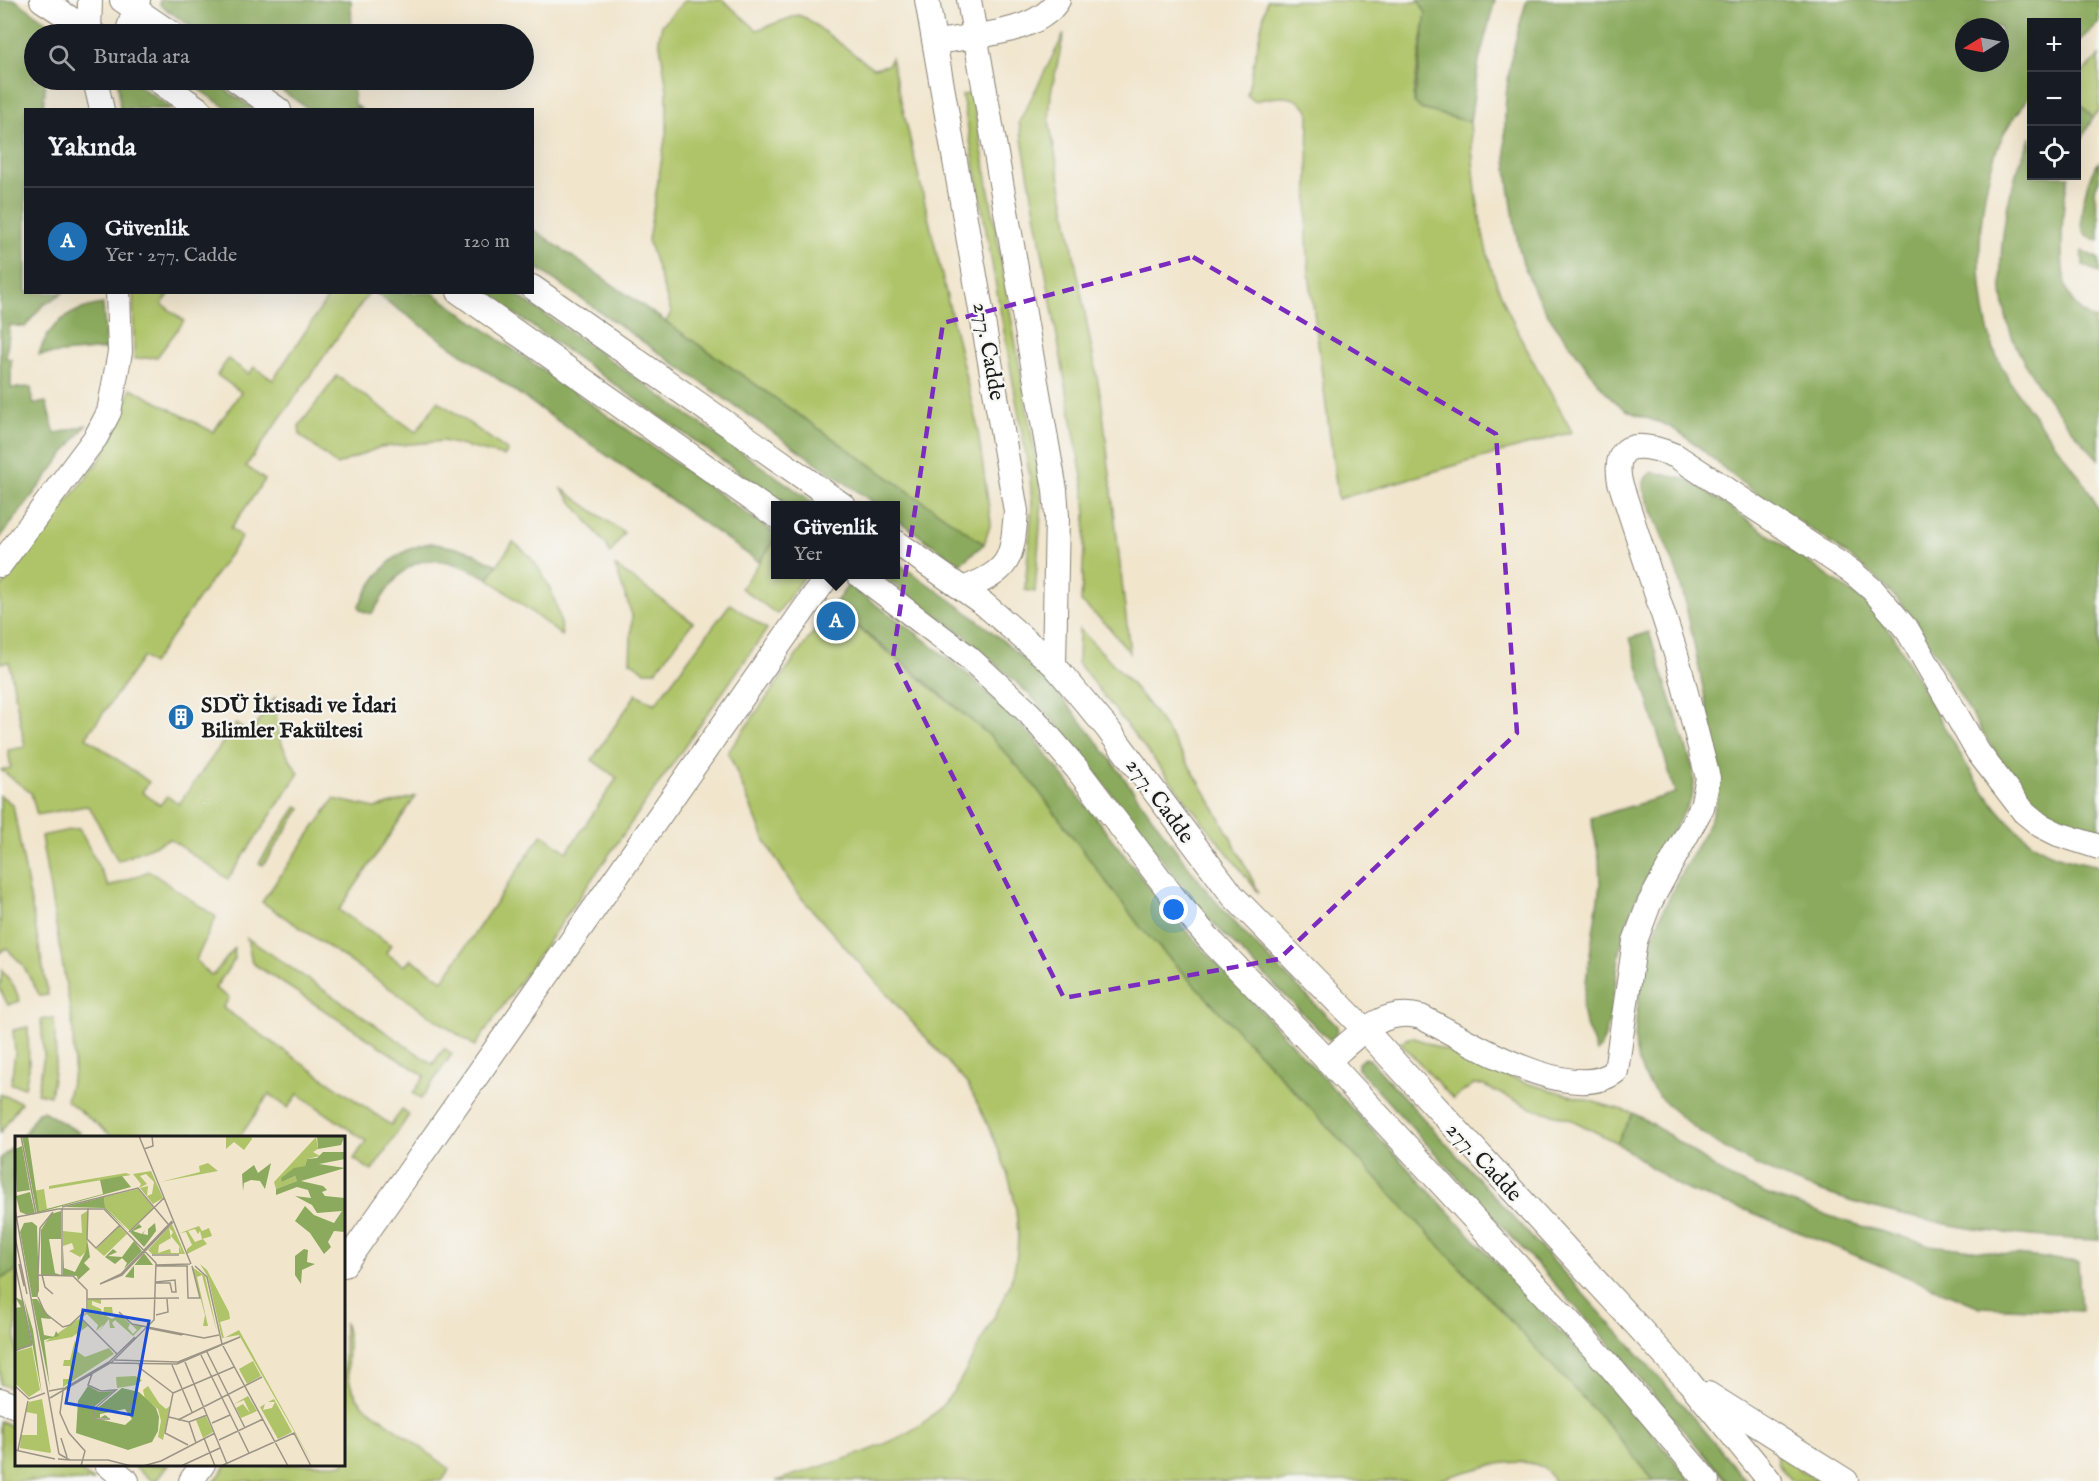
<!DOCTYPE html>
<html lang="tr">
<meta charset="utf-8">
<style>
body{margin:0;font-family:"IM FELL English",serif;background:#20242c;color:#f1f3f6}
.controls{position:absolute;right:18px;top:18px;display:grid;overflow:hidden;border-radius:0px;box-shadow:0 6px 24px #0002}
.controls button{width:54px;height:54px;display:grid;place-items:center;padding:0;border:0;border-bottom:2px solid #363941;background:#171b24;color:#f1f3f6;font:30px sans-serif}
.compass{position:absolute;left:1955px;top:18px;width:54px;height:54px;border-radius:50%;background:#171b24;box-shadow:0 6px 24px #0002;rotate:260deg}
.you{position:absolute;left:1174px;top:910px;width:21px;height:21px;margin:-15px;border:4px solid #fff;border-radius:50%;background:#1a73e8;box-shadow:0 0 0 9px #1a73e833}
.badge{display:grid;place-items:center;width:39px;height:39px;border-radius:50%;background:#1f6fb2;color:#fff;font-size:20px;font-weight:700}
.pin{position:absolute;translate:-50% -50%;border:3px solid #fff;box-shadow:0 2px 6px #0006}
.popup{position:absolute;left:771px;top:501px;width:129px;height:78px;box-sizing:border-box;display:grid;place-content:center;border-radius:0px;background:#171b24;filter:drop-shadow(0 2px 4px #0005);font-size:20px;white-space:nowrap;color:#9ea1a6}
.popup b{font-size:22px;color:#f1f3f6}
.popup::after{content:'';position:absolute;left:50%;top:100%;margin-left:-12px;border:12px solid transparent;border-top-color:#171b24}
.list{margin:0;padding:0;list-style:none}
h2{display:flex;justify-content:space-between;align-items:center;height:78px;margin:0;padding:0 24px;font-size:26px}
h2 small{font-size:20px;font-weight:400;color:#9ea1a6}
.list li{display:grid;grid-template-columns:39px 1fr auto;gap:18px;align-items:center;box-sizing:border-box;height:108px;padding:0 24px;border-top:2px solid #363941}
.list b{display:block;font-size:22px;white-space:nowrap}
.list p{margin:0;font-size:20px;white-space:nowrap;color:#9ea1a6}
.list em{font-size:20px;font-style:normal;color:#9ea1a6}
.icon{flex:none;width:33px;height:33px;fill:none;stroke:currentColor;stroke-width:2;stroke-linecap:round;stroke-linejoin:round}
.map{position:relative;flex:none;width:2099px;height:1481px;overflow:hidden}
.search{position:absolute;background:#171b24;box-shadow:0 6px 24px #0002;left:24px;top:24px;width:510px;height:66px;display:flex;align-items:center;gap:15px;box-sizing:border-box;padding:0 21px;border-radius:33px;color:#9ea1a6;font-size:22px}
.panel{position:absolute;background:#171b24;box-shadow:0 6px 24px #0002;left:24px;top:108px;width:510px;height:186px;border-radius:0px}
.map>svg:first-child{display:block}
.green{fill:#afc469;stroke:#667042;stroke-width:1.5}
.forest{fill:#8baa5d;stroke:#54633c;stroke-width:1.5;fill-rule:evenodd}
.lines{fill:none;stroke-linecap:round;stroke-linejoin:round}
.minor-casing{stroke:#868074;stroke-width:26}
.minor{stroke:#fff;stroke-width:24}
.marked{fill:none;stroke:#7b2cbf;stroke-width:4.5;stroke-dasharray:12 8;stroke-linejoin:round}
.labels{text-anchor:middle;stroke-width:4.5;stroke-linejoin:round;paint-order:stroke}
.street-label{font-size:22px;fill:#1c1c1c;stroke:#f6f6f2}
.poi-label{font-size:22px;font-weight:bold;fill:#1c1c1c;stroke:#f6f6f2;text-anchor:start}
.inset-road{fill:none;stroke:#9c9586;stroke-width:1.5}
.view{fill:#1d4ed8;fill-opacity:0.15;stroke:#1d4ed8;stroke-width:3}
.inset-edge{fill:none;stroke:#1c1c1c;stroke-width:3}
</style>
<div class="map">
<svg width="2099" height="1481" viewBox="0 0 2099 1481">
<rect width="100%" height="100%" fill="#f6f6f2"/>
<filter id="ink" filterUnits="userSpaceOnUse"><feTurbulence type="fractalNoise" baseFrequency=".0167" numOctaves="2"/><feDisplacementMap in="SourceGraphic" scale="12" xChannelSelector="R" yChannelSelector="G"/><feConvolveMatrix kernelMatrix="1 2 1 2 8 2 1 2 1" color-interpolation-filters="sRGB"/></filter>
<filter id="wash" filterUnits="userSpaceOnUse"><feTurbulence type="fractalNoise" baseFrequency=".008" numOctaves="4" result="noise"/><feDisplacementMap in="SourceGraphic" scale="24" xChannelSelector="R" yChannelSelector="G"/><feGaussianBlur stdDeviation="1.35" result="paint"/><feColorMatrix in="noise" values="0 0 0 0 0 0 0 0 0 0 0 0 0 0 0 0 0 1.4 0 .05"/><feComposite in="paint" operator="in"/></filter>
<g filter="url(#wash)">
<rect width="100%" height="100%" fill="#f1e5cc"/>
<!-- green -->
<g class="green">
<path d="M685,0h38l34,30 41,-15 8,3 67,50 15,-3 3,-7 86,367 14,98 -7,21 -318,-222 5,-10 -23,-72 19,-112v-38l-8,-52 3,-13z"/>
<path d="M1267,0l154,2 5,11 -13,83 8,13 49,13c4,51 7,104 24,154 19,54 51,105 78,156l-234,67 -29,-226 -2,-36 2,-126c-13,-20 -36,-14 -55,-10l-7,-6z"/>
<path d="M1064,34l-13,58 -2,29 53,283 28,249 -23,-28 -26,-23 5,-88 -2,-26 -65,-366z"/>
<path d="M2099,56v54l-6,7 -16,-16v-23z"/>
<path d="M972,93l67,384 3,25 -7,90 -10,-2 7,-87 -2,-25 -68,-383z"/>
<path d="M133,293h37l-8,11 22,17 -27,36 -23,2z"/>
<path d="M331,293h38l-123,173 19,14 -34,48 11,9 -90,127 -9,-7 -57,80 63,45 -7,10 18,13 7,-9 12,8 57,-80 14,10 25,-37c1,33 4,49 24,76l-71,106 -58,-40 -52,22 -28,-53 -4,-2 -49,9 -6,-22 -30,-23 10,-2 -3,-18 17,-3 -16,-85 -9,1v-74l101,-131 18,-34 12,-36 82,44 28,-40 -24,-17 11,-16 21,15 5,-7 19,13z"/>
<path d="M2092,319l7,1v40z"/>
<path d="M337,376l79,56 22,-31 70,50 -4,5 -61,-15 -63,6 -43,18 -37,-30 -1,-9z"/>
<path d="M561,488l63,45 -14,21 -3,-8z"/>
<path d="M776,539v35l29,1 -28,39 -36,-26z"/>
<path d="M513,542c28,19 47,59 49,94l-74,-58z"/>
<path d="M615,566l78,56 -37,49h-11l-15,-10 2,-46z"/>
<path d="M730,604l37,25 -292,417 -213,-144 72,-103 41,9 41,-12 -77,114 52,35 -5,8 19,13 6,-7 32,21 99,-146 25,18 50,-74 -25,-18 44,-66 19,10z"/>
<path d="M822,620l17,13 10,-12 141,115 41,45 110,147 470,500 43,53h-101c-12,-38 -90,-8 -117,0h-660c48,-17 102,-28 144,-56 30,-20 43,-49 59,-80 10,-20 23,-40 31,-61 24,-69 -11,-138 -42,-199l-171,-192 -32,-52 -37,-89z"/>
<path d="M1079,629c29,29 59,59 82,93 37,54 69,112 98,171l-181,-230z"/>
<path d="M0,795l13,10 35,190 -8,1 -18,-32 -16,-16 -6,5z"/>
<path d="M297,806l4,2 -38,57 -4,-2z"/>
<path d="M79,828l30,59 40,-16 67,46 -20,43 14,15 4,-1 20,-25 1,10 -20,29 14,10 -6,10 168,117 11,-15 7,5 -37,56 -18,-12 12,-18 -68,-47 -10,14 -19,-14 -30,44 -126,-1 -47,-37 8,-28 -1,-45 -32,-191z"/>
<path d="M247,938l186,126 11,-16 8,6 -31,45 -8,-6 12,-17 -173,-113z"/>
<path d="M2,970l12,16 6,15 -12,4 -8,-16z"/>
<path d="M54,1018l2,41 -6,37 -13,-3 7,-37 -3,-36z"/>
<path d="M28,1027l1,41 -4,19 -14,-3 4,-32 -2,-22z"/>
<path d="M1412,1037l111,45 110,31 -16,30 -47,-24 -39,-11 -49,-23 -8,-1 -21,15 -53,-57z"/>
<path d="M0,1094l21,8 -21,31z"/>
<path d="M16,1271v119l-16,-6v-105z"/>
<path d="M344,1322c12,31 -9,48 18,82l88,65 -8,12h-227l12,-16 117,-1z"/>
<path d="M0,1421l16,7v36l57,1 20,16h-93z"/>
<path d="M1776,1454l42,27h-27l-13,-17z"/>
<path d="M132,1465h36l-12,16h-3z"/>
</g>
<!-- forest -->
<g class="forest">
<path d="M0,0h15l38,26 -1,8h-18v46h12l-3,29 -17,1v182l37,1 -21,13 -17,21 -15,-2 -4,33 5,1v29l20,-1 2,17 13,-2 9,32 31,-9 -86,113z"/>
<path d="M160,0h191l1,34h-150l-42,-29z"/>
<path d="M1418,0h77l-16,61 -9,61 -49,-13 -7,-7 12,-89z"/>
<path d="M1527,0h572v23l-22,20 -1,-21h-44c-1,15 3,58 -1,69 -4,13 -20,29 -27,42 -28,59 -31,149 -12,211 14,42 54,86 80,122 10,14 22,30 27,47v318c-13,-2 -25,-5 -37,-11 -68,-32 -112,-165 -167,-223 -43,-46 -99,-75 -150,-112 -26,-18 -50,-46 -79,-60 -13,-6 -28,-8 -41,-16 -19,-12 -34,-36 -47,-54 -19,-24 -39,-50 -50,-79 -9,-20 -12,-42 -15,-64 -14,-79 -11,-136 14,-212zM1964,27h36v36h-36z"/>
<path d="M118,80h12l43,29h-53z"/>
<path d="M185,80h26l43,29h-26z"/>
<path d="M266,80h87l1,24 7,5h-52z"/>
<path d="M2077,101l16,16 -16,32z"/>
<path d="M2031,137l1,39h37c-7,26 -11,90 -1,116 5,13 12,19 24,27l7,41v100c-29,-31 -56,-64 -77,-102 -36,-64 -21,-158 9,-221z"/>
<path d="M2099,162v17l-5,13 5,25v24l-13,-5c-11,-17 1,-59 13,-74z"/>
<path d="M533,229l451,315 -24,20 -64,-45v-13l-19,-1 -344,-240z"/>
<path d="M2082,251l17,8v14l-16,-8z"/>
<path d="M375,293h58l343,241v5l-17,23z"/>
<path d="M485,293h29l303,212h-31z"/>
<path d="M103,304l3,45 -67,6c8,-31 33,-47 64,-51z"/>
<path d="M1653,472l31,7 16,8 164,114 14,13 14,20c38,61 92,190 158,219 16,7 33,9 49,13v374c-127,-3 -311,-37 -412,-118 -20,-16 -39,-33 -48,-58 -8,-19 -1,-64 3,-85 6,-32 18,-65 33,-94 21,-43 48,-69 44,-120l-34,-164 -8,-29 -32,-78c-2,-11 -2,-17 8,-22z"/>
<path d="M431,543l36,7 30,15 -9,13c-59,-29 -80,-26 -114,33l-3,3 -11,-4 -1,-5c17,-31 34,-56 72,-62z"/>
<path d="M896,562c53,36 105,72 149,118 64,67 110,148 169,219 38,45 81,85 123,127l1,7 -8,7 -5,-4 -122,-123 -132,-172 -39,-44 -69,-63 -82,-59 15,-1z"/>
<path d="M848,585l68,48 56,45 61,59 133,172 471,505 54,67h-37l-43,-53 -470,-500 -110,-147 -41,-45 -85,-72 -73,-57z"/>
<path d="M1649,632l44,136 1,16 -2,13c-23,45 -56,90 -69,140 -7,26 -10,97 -26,115l-12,-29 -3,-14 18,-124 -1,-27 -8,-40 84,-25 -45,-155z"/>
<path d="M1364,1058l5,1 290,318 87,104h-19l-111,-130 -258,-282v-6z"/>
<path d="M43,1111l37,22 -3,4h-55l16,-25z"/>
<path d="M1633,1113l21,12 75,52 37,17 75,26 89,25 148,17 3,49 -101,-4 -232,-96 -59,-20 -17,-9 -55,-39z"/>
<path d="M16,1143v128l-16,8v-120z"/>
</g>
</g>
<g filter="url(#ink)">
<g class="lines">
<defs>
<g id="minor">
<path d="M42,0l52,34"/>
<path d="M122,0l50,34"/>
<path d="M927,0l89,511c-4,49 -5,59 -53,78"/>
<path d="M969,0l86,490 2,26 -3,149"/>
<path d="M89,34l1,-34"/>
<path d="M127,34l11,-34"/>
<path d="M935,42c36,-6 103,-8 123,-42"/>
<path d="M95,80l7,30"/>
<path d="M157,80l43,30"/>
<path d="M236,80l43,30"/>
<path d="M532,287l312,219"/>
<path d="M459,292l317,224"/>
<path d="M896,542l88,62 70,61 53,63 126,168 132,134 324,352 81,99"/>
<path d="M0,565l96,-128 13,-25 11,-60 -2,-60"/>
<path d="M858,574l110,83 61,56 48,56 98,130 38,44 115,118 282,305 97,115"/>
<path d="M1328,1061c27,-23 54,-55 93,-44 45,22 150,90 195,54l19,-130 14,-37 53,-97 6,-29 -32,-124 -56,-172c-9,-46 27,-38 56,-26l176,116 21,18 35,41 70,121 46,60 16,13 18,9 41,13"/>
<path d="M344,1265l485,-691"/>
<path d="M1708,1394l138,87"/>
<path d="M0,1400l16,6"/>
<path d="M107,1464l20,17"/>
<path d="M191,1481l12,-17"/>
</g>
</defs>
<!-- minor casing -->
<use href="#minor" class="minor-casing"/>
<!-- minor -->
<use href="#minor" class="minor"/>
</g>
</g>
<!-- marked area -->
<path class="marked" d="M1193,257l303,177 21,299 -238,226 -215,39 -171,-341 50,-334z"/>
<!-- icons -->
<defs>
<symbol id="building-disc" viewBox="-11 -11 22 22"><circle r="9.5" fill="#1f6fb2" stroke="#f6f6f2"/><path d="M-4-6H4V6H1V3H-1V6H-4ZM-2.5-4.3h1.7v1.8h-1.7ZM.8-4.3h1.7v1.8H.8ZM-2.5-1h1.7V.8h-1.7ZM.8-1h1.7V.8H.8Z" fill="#fff"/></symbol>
</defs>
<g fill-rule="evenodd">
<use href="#building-disc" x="166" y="702" width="30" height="30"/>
</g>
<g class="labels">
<!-- street labels -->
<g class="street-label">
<text transform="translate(990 351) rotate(80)" y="8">277. Cadde</text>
<text transform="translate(1161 800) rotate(54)" y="8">277. Cadde</text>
<text transform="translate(1485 1161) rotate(47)" y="8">277. Cadde</text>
</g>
<!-- poi labels -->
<g class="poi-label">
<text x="201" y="712">SDÜ İktisadi ve İdari<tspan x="201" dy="25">Bilimler Fakültesi</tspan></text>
</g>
</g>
<!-- overview -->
<g transform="translate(15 1136)">
<rect width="330" height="330" fill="#f1e5cc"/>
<path d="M211,0h25l1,3 -8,11 -10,-8 -8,7zM301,1l2,12 -5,3 7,4 -13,3 -2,7 -20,9 -3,7 13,-6 2,5 -21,8 -2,-7zM193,27l10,8 -58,11 40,-10 -1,-6zM136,35l12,27 -10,6 -13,-16 8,-2 -1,10 5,-2 2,-12 -8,-8 -6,2 7,8 -8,4 2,-4 -8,-10zM111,37l5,2 -82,14v-3zM29,53l3,20 -8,2 -5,-20zM123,53l16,19 -24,23 -25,-24 -1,-10zM72,75v40l-7,6 -11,-6 5,-2 -2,-6 -9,3v-15l19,2 -1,-18zM157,88l13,30h-33l-4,-4zM154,92l4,4 -2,4 9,11 2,7 -3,-8v7h-8l-1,-4 -12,4 1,-8 12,-7zM104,90l8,8 -23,22 -8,-7zM184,90l3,5 7,-3 3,8 -10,3 -2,-8 -2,3 -3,-5 -7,2 7,11 8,-3 4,5 -20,10v-5l5,-4 -6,-13 -6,1zM185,128l7,6 22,42 1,7 -10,3 4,16 15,-8 75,136 -75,-131 -17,3 -14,-61zM177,131l13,9 12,56 -15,-57 -5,2 11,49h-5l2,-11zM73,163h13v5l-9,-3v4l9,4 2,8 1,-10h8l1,8 -7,1 6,3 8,-5 10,10 -2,4 5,6 4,-4 -5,-5 11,1 -10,10 -18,-16 -3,3 3,5h-5l-1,-9 -11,14 6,-9 -8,7 2,-6 -11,-11 -6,3 7,-7zM65,182l8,8 -16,11 -27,5zM60,204l3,12 7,5 24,-9 5,6 -51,33v-8h8l-1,-13h-7l1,-6h6zM17,211l8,43 -11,7 -14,-14v-31zM238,225l8,15 -14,8 -8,-15zM120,240l7,4 -5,5 -20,3 -1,-11zM133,250l11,17 7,6 4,-3 -7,34 -5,-3 3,-16 -3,-12 -13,-10 -2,-9zM233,260l9,15 -16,7 -5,-10 7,-4 7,9 -6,-13 -10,4zM27,263l9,53 -1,1 -30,-5 1,-13h16v-21l-11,-2 3,-10zM259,263l18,33 -14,7 -18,-32 5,-3 -2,6 9,-2 3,-6h-7zM191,280l7,16 -10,6 -7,-18z" fill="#afc469" fill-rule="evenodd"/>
<path d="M7,0h6l11,75 64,-17 -3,-14 22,-4 9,11 -94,26zM330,0l-4,9 -23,4 -1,-13zM7,10l8,44 -13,2 -2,-43zM308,16h22v7l-26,5 26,4 -44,13 22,5 4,4 -5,2 3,4 20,2v34l-11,-1 -6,11 3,5 -7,7 -14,-21 -15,-12 10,-15 9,9 20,8 8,-12 -25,2 -5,-8 -17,-9 16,2 -3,-8 -11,-3 -21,8v-6l21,-8 -2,-5 -13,6 -1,-4 13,-10 11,-2 2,-7 10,-1zM256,27l-6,26 -5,-8 -9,-1 -7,3 -1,8 -1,-17 12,-9 4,8zM15,56l5,22 -7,1 -8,-3 -4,-16zM89,61l1,10 24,25 -25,-24 -39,-1zM46,75v28h-12l6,34 6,2h-20v-45l10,-16zM17,86l5,4 2,65 -3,6h-4l-12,-65 4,-9zM140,87l1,8 -12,16 -14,-15 9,-8 3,3 -9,4 9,3 3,-4 -2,4 5,1v-6zM72,103l3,18 -6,6 6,6 -12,11 -1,-4 -14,-1v-28l1,21 11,4 11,-21zM119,105l8,10 -18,18 3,-6 -5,-5 -7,6 -10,-7 8,-8 4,3 -9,4 14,1zM289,113l4,1 -1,12 8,2 -13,6 -1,14 -6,-9v-19zM129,117l9,12h-19v13l-9,-1zM0,161l8,4 9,45 -17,5v-43l6,-1zM9,163l9,31 9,65 -11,-58zM17,163h5l14,20 -10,-1 3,17 10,2 2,-6 3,5 -15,4 6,48zM73,250l12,6 14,-1 -19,15 -1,12 31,7 7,-6 -7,-10 -25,5v4l5,-3 4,3h-14v-8l27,-22 17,4 17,16 3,9 -1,14 -6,11 -24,8 -52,-17 2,-32z" fill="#8baa5d"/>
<path class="inset-road" d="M6,0l15,78M124,0l52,128M129,13l9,-3 -1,-10M47,71l76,-19 30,36M73,72l-1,31 9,9 24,-23M0,73l44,245M2,81l41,-8h46l52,54 -2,57 -42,42 -62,36M157,85l-51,53 -21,10 22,-9 51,-53M114,96l35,-34M0,101l12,57M137,119h27M4,128l5,22M0,129l17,79 -17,7M141,129l34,-1M141,130h32M172,130l1,32h12l-8,-32M180,130l12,11 15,67 66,122M27,139l3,12 8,7M47,140v-68M140,147h15l2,9h4l-1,-12 -19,2M22,161l3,-69 13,-16M23,161l7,16 18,14 7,-2 17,-16v-19l-14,-14 -35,-1M72,163l92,-1M104,176l13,12 72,14 15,-3M141,179l12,-3 -1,-13M65,181l37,37M132,192l35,7M192,216l38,76M186,219l48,98M170,226l42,102M96,227l66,1 63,-27 -62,25 -63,-2M124,227l1,5 33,25M157,229l20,47M77,238l-4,11 13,6 15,-1 -22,19 1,10h15M0,250l14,13 16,-6M34,255l16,-3 44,-26 26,-25M48,255l-3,22 9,20 16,18 -4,15M158,257l-8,40 23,12M158,257l61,-26M154,281l20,5 18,-7M163,284l84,-43M174,286l7,21M197,287l18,-8M46,302l6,19M189,302l11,28M204,304l44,-21M0,314l40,9M3,314l10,-49M43,323l12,1 -11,-6M55,324h38l23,6M128,330l18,-5 54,-28M166,330l39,-18M206,330l73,-33 17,33"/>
<path class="view" d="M68,174l66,11 -17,94 -66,-12z"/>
<rect width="330" height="330" class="inset-edge"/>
</g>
</svg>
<div class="controls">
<button>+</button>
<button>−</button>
<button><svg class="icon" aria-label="locate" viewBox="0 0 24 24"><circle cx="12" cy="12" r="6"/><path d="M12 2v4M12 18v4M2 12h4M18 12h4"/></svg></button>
</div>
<svg class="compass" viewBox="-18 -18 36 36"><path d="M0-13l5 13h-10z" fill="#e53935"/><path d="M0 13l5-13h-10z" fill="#9ea1a6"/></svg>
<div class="you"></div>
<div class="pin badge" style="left:836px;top:621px">A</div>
<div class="popup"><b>Güvenlik</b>Yer</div>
<div class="search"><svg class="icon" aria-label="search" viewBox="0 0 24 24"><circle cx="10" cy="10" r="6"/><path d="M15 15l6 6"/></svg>Burada ara</div>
<section class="panel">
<h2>Yakında<small></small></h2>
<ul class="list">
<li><span class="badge">A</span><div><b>Güvenlik</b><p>Yer · 277. Cadde</p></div><em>120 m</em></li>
</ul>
</section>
</div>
